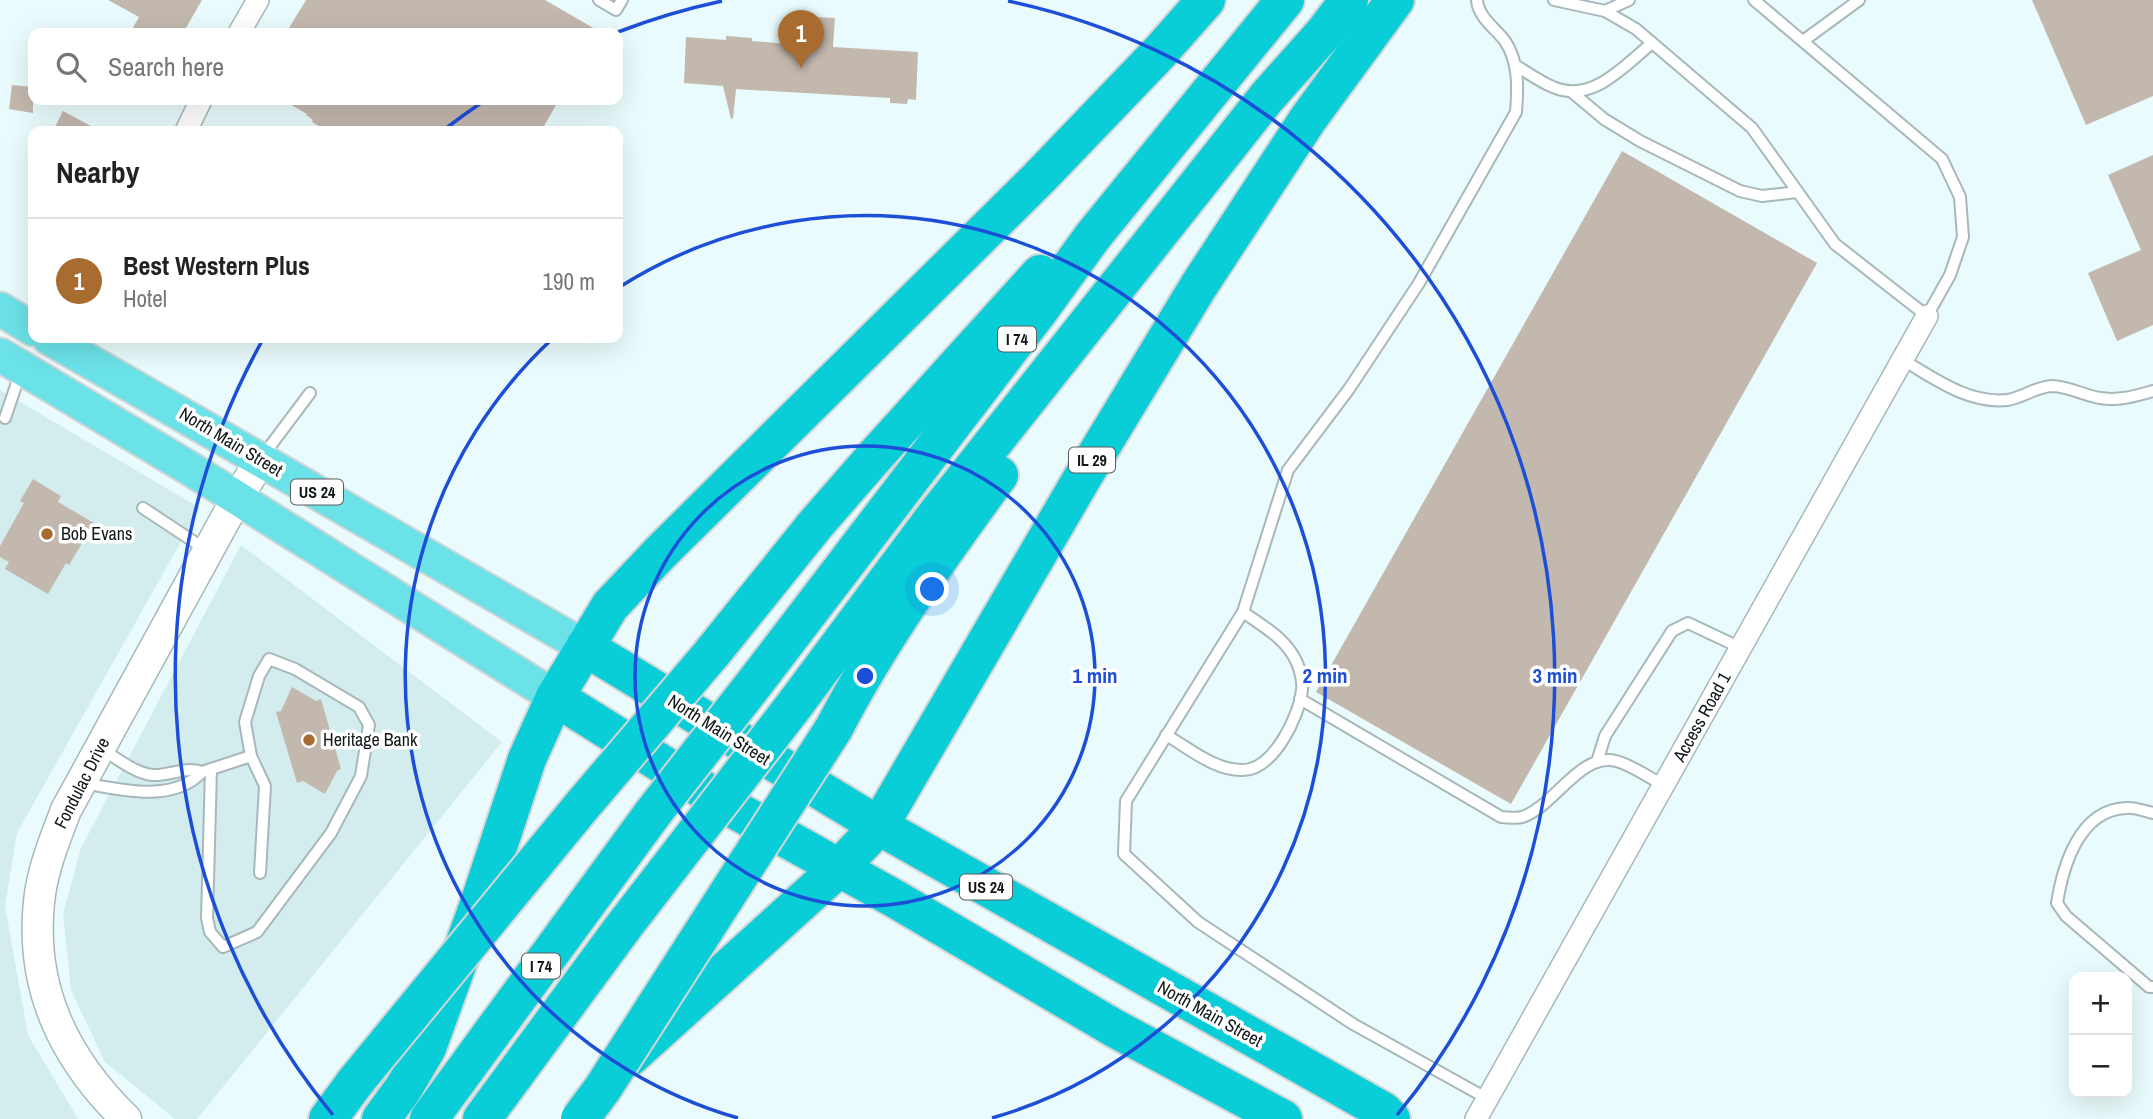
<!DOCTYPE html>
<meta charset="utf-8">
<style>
body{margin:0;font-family:"Archivo Narrow",sans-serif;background:#f2f2f2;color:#222}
.controls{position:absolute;right:21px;bottom:21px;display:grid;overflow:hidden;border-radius:14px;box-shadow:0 7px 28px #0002}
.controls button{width:63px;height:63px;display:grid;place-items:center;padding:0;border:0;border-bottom:2px solid #e0e0e0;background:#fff;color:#222;font:35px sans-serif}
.you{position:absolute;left:933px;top:590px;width:24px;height:24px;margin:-18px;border:5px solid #fff;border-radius:50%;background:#1a73e8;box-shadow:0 0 0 10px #1a73e833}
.badge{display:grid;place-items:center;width:46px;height:46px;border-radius:50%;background:#a96c30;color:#fff;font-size:23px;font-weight:700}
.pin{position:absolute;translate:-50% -58px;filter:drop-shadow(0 2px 4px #0008)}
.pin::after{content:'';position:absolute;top:37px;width:24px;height:21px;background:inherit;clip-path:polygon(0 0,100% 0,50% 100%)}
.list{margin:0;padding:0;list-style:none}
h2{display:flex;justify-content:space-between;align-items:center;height:91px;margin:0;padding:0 28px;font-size:30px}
h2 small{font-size:23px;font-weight:400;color:#767676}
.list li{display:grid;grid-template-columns:46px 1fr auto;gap:21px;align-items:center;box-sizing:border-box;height:126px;padding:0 28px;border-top:2px solid #e0e0e0}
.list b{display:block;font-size:26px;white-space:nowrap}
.list p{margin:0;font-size:23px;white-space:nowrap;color:#767676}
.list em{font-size:23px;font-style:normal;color:#767676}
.icon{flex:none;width:38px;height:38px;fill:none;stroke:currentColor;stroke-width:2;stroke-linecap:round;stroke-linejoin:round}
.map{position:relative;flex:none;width:2153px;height:1119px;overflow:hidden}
.search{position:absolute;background:#fff;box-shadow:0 7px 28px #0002;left:28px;top:28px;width:595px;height:77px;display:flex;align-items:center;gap:18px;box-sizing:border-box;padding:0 24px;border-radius:14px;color:#767676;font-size:26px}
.panel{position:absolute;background:#fff;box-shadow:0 7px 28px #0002;left:28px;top:126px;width:595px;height:217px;border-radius:14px}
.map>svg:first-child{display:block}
.built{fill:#d3edef}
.building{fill:#c3b8ae}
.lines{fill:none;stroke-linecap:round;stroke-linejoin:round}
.lane-casing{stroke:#a8b8ba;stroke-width:14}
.street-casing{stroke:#a8b8ba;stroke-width:24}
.secondary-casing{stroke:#a8b8ba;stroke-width:33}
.primary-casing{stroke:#d4d5d6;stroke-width:37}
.highway-casing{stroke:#d4d5d6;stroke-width:42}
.lane{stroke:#fff;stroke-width:10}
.street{stroke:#fff;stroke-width:21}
.secondary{stroke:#fff;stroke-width:30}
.primary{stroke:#6be2e8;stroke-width:33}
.highway{stroke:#09ced8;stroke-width:38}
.highway-bridge-casing{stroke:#d4d5d6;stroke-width:42;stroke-linecap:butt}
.highway-bridge{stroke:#09ced8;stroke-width:38}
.ring{fill:none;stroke:#1d4ed8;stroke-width:3.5}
.poi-dot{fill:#a96c30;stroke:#fff;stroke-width:2.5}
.labels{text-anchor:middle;stroke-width:7;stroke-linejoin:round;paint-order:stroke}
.shield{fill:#fff;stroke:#595d5e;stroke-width:2}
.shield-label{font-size:16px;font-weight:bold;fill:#121819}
.street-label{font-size:18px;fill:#121819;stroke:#fff}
.poi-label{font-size:18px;fill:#121819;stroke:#fff;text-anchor:start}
.centre{fill:#1d4ed8;stroke:#fff;stroke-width:3.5}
.ring-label{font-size:21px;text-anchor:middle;font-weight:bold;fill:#1d4ed8;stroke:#fff;stroke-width:7;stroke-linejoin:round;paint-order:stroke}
</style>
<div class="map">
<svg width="2153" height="1119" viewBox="0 0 2153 1119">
<rect width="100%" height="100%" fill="#e9fbfc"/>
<!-- built -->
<g class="built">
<path d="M0,390l200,118 -183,325 -12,73 23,129 50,84h-78z"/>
<path d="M241,545l261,197 -305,377h-22l-70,-57 -34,-72 -8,-76 18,-66z"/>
</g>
<!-- building -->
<g class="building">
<path d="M108,0h94l-19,33h-53l9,-16z"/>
<path d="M306,0h239l57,33h-316z"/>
<path d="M2032,0h121v96l-67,29z"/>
<path d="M817,17l18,1 -2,29 85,5 -2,48 -8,-1 -1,5 -17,-1v-5l-154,-9 -3,29 -2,1 -8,-33 -39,-3 2,-46 40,3v-4l26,2v3l63,5z"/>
<path d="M12,85l21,2v26l-24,-4z"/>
<path d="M283,100h276l-18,31h-214l-15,-9 1,-2 -7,-5 1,-1z"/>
<path d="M63,111l37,20h-47z"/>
<path d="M1622,151l195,112 -306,541 -195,-112z"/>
<path d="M2153,155v170l-36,16 -29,-68 53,-23 -33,-75z"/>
<path d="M33,479l28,17 -3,6 36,21 -25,42 -3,-2 -18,31 -43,-25 4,-7 -9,-5v-11l24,-43 -4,-2z"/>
<path d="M292,687l24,14 5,-2 20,70 -4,2 -12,23 -22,-13 -6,2 -21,-71 5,-1z"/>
</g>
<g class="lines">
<defs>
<g id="lane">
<path d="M599,0l17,10 6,-10"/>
<path d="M1477,0c1,17 18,28 28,41 14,21 13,47 11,71l-97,171 -70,106 -61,81 -45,142 -117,189 -2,53 74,68 155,102 135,75"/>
<path d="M1554,0l51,11 31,18 116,99 83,116 92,72 23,-41 13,-38 -3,-40 -18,-38 -188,-159"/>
<path d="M1605,11l24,-11"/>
<path d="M1803,41l56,-41"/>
<path d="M1515,65c12,7 25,17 38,22 39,17 71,-21 99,-44"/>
<path d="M1573,93l31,26 36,22 100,50 22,5 35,-4"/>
<path d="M1903,360c31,18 65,44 104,40 15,-2 30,-14 46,-14 17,1 30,9 47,12 19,3 35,-2 53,-7"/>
<path d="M5,418l16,-47"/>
<path d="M262,457l48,-64"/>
<path d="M143,508l62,41"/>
<path d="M1300,699l201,118c6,0 15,2 21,0 32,-10 58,-65 94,-56 16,4 33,17 48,24"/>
<path d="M1166,735c23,13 49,36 77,35 30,0 57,-54 59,-81 1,-7 -2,-20 -5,-26 -10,-24 -33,-36 -54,-51"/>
<path d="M1597,762l8,-26 67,-105 16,-8 53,25"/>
<path d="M211,769l-4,149 3,14 13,15 34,-15 74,-99 30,-57 8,-51 -10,-18 -64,-38 -26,-10 -10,17 -14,46 6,34"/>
<path d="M205,771l46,-15 14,30 -5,87"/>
<path d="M84,783c37,7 89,20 118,-11 -17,-6 -33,4 -50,3 -17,-2 -36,-17 -50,-26"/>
<path d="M2153,813c-8,-2 -19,-6 -27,-5 -47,2 -63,58 -69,95l9,13 83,71h4"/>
</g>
<g id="street">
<path d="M239,33l19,-33"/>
<path d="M186,131l15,-31"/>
<path d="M1476,1119l451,-803"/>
</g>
<path id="secondary" d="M126,1119c-61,-60 -96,-129 -87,-217 3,-32 16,-63 27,-92l171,-312 24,-38"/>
<g id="primary">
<path d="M0,309l33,20"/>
<path d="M49,338l536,309"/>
<path d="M0,355l189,113 366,229"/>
</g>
<g id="highway">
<path d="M585,647l294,179 504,285 8,8"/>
<path d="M712,653l103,-128 61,-70 164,-181"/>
<path d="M757,680l281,-368 55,-76 192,-236"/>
<path d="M555,697l182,114 160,89 217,128 169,91"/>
<path d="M796,703l140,-188 331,-418 57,-64 25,-33"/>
<path d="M834,728c46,-89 106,-172 165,-253"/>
<path d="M630,1057l209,-189 40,-42 205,-351 114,-188 110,-168 87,-119"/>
<path d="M328,1119l28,-38"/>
<path d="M381,1119l22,-30 24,-41 51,-141 49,-148 28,-62 55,-91 50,-53 379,-375 121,-126 46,-52"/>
<path d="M429,1119l224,-306"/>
<path d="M482,1119l142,-193 68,-88"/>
</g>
</defs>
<!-- lane casing -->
<use href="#lane" class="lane-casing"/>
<!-- street casing -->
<use href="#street" class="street-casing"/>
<!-- secondary casing -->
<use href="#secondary" class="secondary-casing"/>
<!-- primary casing -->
<use href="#primary" class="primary-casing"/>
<!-- highway casing -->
<use href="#highway" class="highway-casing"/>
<!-- lane -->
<use href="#lane" class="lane"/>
<!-- street -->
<use href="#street" class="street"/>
<!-- secondary -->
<use href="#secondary" class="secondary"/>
<!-- primary -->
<use href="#primary" class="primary"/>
<!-- highway -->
<use href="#highway" class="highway"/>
<defs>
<g id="highway-bridge">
<path d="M653,813l104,-133"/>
<path d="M692,838l104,-135"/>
<path d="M356,1081l225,-274 131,-154"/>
<path d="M580,1119l23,-31 231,-360"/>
</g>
</defs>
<!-- highway-bridge casing -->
<use href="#highway-bridge" class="highway-bridge-casing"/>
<!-- highway-bridge -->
<use href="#highway-bridge" class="highway-bridge"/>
</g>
<!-- distance rings -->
<g class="ring">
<circle cx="865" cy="676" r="230"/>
<path d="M738 1118A460 460 0 0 1 551 340M618 288A460 460 0 1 1 992 1118"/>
<path d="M333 1115A690 690 0 0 1 262 341M445 129A690 690 0 0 1 484 101M618 32A690 690 0 0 1 722 1M1008 1A690 690 0 0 1 1397 1115"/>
</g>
<!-- markers -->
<g class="poi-dot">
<circle cx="47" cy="534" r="7"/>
<circle cx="309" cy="740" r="7"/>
</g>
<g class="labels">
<!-- shield labels -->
<g class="shield">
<rect x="998" y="326.5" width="38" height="25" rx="5"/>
<rect x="1069" y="447.5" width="46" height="25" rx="5"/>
<rect x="291" y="479.5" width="52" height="25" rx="5"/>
<rect x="960" y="874.5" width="52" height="25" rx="5"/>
<rect x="522" y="953.5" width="38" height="25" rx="5"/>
</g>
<g class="shield-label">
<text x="1017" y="345">I 74</text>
<text x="1092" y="466">IL 29</text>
<text x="317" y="498">US 24</text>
<text x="986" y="893">US 24</text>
<text x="541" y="972">I 74</text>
</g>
<!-- street labels -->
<g class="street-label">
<text transform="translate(231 442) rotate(31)" y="6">North Main Street</text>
<text transform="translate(1702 717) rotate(-61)" y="6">Access Road 1</text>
<text transform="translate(719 730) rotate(32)" y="6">North Main Street</text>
<text transform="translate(82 783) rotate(-63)" y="6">Fondulac Drive</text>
<text transform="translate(1210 1014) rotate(29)" y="6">North Main Street</text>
</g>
<!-- poi labels -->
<g class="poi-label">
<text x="61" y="540">Bob Evans</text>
<text x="323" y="746">Heritage Bank</text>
</g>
</g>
<circle cx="865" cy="676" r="10" class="centre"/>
<g class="ring-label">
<text x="1095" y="683">1 min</text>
<text x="1325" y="683">2 min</text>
<text x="1555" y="683">3 min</text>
</g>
</svg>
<div class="controls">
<button>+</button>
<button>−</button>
</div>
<div class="you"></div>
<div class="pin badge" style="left:801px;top:68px">1</div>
<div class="search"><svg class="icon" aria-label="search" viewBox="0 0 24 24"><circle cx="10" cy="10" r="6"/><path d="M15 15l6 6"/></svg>Search here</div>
<section class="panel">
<h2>Nearby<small></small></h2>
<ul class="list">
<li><span class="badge">1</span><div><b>Best Western Plus</b><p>Hotel</p></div><em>190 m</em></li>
</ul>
</section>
</div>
